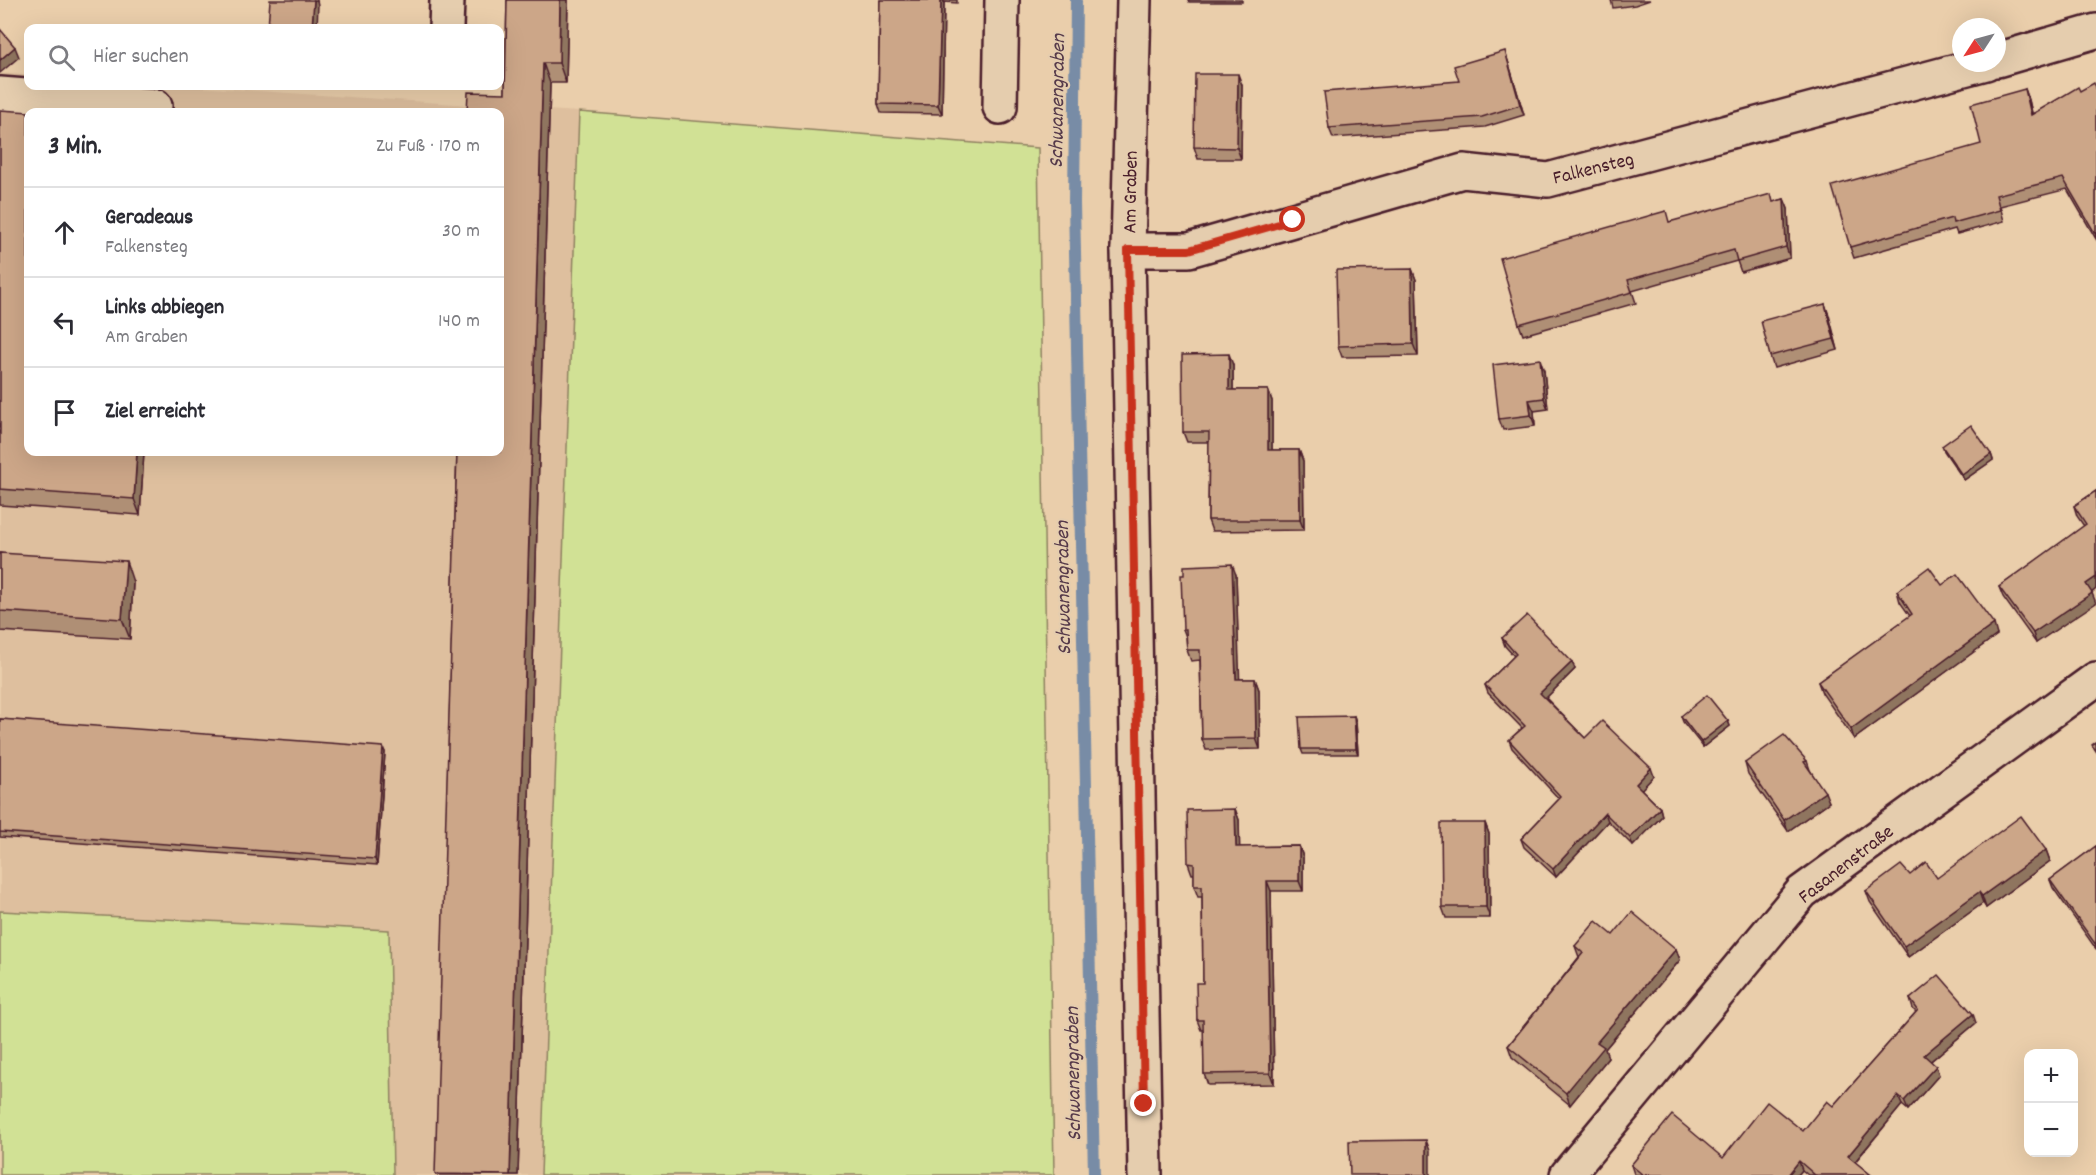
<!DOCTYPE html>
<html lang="de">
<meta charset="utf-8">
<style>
body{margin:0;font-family:Dekko,sans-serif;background:#f7f7f7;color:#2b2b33}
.controls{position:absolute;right:18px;bottom:18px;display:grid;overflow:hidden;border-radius:12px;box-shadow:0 6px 24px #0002}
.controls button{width:54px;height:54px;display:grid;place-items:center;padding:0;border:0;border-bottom:2px solid #e1e1e2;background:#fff;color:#2b2b33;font:30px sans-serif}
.compass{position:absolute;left:1952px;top:18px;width:54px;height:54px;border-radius:50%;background:#fff;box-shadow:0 6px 24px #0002;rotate:234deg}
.stop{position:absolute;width:18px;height:18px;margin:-14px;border:4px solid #c8321e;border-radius:50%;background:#fff}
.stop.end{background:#c8321e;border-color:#fff;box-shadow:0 2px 6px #0008}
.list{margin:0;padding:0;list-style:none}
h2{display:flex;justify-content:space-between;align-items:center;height:78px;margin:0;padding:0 24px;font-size:26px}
h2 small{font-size:20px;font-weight:400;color:#7c7c81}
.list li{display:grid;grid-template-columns:39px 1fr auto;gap:18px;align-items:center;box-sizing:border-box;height:90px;padding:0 24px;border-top:2px solid #e1e1e2}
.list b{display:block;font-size:22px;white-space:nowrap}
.list p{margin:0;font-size:20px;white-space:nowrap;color:#7c7c81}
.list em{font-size:20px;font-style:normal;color:#7c7c81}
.icon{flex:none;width:33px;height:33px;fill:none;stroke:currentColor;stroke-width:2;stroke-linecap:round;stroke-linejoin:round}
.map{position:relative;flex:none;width:2096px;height:1175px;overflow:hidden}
.search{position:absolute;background:#fff;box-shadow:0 6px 24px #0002;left:24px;top:24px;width:480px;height:66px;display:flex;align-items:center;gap:15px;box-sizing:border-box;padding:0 21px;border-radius:12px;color:#7c7c81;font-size:22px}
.panel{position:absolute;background:#fff;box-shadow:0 6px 24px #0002;left:24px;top:108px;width:480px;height:348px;border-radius:12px}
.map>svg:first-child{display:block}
.built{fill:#debf9e;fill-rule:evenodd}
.green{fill:#d1e195;stroke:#8e8060;stroke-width:1.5}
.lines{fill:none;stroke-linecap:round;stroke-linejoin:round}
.stream{stroke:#788ca6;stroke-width:12}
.minor-casing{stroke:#4a1f2b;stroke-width:38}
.minor{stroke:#e5cdae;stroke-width:33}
.wall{fill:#af8f75;stroke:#4a1f2b;stroke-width:1.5}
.shaded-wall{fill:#8f745f;stroke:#4a1f2b;stroke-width:1.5}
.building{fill:#cca688;stroke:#4a1f2b;stroke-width:1.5}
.route{stroke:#c8321e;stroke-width:8}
.labels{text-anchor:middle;stroke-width:4.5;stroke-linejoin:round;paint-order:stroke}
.street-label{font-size:20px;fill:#4a1f2b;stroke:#e5cdae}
.water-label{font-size:21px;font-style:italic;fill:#563a4a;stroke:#e5cdae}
</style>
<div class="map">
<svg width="2096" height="1175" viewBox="0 0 2096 1175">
<rect width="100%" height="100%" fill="#eaceab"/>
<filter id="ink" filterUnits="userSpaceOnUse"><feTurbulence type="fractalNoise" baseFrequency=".0167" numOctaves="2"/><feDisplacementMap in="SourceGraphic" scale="12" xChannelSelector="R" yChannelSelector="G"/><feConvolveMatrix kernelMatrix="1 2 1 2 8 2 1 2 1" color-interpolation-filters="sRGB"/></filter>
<g filter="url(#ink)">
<!-- built -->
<path class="built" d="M0,73l28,2v11h155l396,26 -38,1063h-148l-4,-245 -389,-19zM28,112h472v340h-472z"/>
<!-- green -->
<g class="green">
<path d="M579,112l459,36 16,1027h-513z"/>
<path d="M0,911l389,19 4,245h-393z"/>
</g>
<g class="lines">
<!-- stream -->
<path class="stream" d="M1076,0l-2,203 20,972"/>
<defs>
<g id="minor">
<path d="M1134,0l-6,250 17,925"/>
<path d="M446,28l1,-28"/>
<path d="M1997,60l99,-29"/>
<path d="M0,94l155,12"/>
<path d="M1000,107l2,-107"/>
<path d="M1128,250h61l274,-79 85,9 438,-117"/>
<path d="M1567,1175l235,-283 294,-213"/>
</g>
</defs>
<!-- minor casing -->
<use href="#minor" class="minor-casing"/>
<!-- minor -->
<use href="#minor" class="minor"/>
</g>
<!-- wall -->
<g class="wall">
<path d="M507,0h61l-2,83h-16l-32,1092h-82l21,-723 48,-359z"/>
<path d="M880,0h77v3l-13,-1 -2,112 -61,-1 -3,-9z"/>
<path d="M1188,0h54v2h-53z"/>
<path d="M1611,0h39l-15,5 -22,3z"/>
<path d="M1508,61l16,54 -39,12 -152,11 -4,-10 130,-47z"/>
<path d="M1242,85l-1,74h-43l-4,-12z"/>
<path d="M2096,87v152l-29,-50 -67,17 4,15 -47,13 -2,-5 -101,29 -4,-11 131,-103 44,-55 4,11 3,14 48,-23z"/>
<path d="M0,110l144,342 -4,63 -140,-10z"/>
<path d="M1784,199l4,10 2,49 -49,14 -4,-11 -105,30 4,12 -113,32 -4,-11 151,-102 104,-20z"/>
<path d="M1412,269l4,11 2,76 -76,1 -4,-11z"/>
<path d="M1825,304l13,46 -64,18 -4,-12z"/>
<path d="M1233,365v25h35l4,11v49h27l4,11 1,69 -92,1 -4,-11 1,-78h-22l-4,-10z"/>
<path d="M1544,371l4,38 -14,2 1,15 -32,4 -4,-11z"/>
<path d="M1942,446l49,8 2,6 -29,20 -20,-29z"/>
<path d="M2096,491v98l-60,54 -33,-46 -4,-10 85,-61 -7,-10 -3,-10z"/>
<path d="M0,553l133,29 -3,57 -130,-8z"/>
<path d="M1236,575l3,104h16l4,11 1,59 -54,1 -4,-11 -2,-79 -9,1 -4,-11 -1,-13 -3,-8z"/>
<path d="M1942,585l55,50 -143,104 -32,-46 -4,-11 92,-66 -10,-14 -3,-11z"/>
<path d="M1502,638l70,24 3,7 -29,29 39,40 69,38 -13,13 19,19 2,8 -29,30 -25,-25 -52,56 -32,-30 -3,-8 38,-40 -47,-51 -3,-8 13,-12 -34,-35 -3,-8 29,-29 -9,-10z"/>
<path d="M1354,716l2,6 2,32h-55l-2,-5z"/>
<path d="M1681,716l47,5 2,5 -27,21 -20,-25z"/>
<path d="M0,719l385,33 -8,113 -377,-28z"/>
<path d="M1807,761l3,9 19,32 -41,29 -40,-57 -3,-11z"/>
<path d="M1235,809l4,11v27l60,-1 4,11v34h-32l3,193 -66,1 -4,-11v-44h-3l-4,-10 6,-37 -1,-86h-4l-4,-11v-12h-2l-4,-11z"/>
<path d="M1485,823l4,11 1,84h-44l-4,-11z"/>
<path d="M2096,846v103l-43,-61 -3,-8z"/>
<path d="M2046,850l4,11 -64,47 -3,-5 -75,54 -38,-55 -4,-11 44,-16 27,3z"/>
<path d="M1613,935l63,14 4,11 -75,89 3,9 -38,47 -58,-48 -4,-11 71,-89 -4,-11z"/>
<path d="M1910,999l66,24 -45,38 8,14 -31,35 -6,-5 -47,57 16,13h-63l-6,-5 -4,5h-162l-2,-1 -3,-9 92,-7 80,-27 30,-25 83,-94 -3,-3z"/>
</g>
<!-- shaded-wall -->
<g class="shaded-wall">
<path d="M314,0h3l1,5 -1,23h-5z"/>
<path d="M560,0h8l-2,83 -7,-20z"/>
<path d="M941,0h2l1,2 -2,112 -4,-9z"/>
<path d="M15,47l4,10 -19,16v-13z"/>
<path d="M1505,51l3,10 16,54 -4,-10z"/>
<path d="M543,63l7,20 -32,1092h-8z"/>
<path d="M1238,74l4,11 -1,74 -4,-11z"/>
<path d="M2025,89l4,11 6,25 -4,-10z"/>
<path d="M1784,199l4,10 2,49 -4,-11z"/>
<path d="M1412,269l4,11 2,76 -5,-12z"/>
<path d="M1825,304l4,11 9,35 -4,-11z"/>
<path d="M1229,354l4,11v36l-4,-11z"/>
<path d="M1540,359l4,12 4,38 -4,-11z"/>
<path d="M1268,390l4,11v60l-4,-11z"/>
<path d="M1529,400l5,11 1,15 -4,-11z"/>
<path d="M1299,450l4,11 1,69 -4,-10z"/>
<path d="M137,452h7l-4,63 -6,-16z"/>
<path d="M1991,454l2,6 -29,20 -2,-5z"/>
<path d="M126,561l7,21 -3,57 -8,-20z"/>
<path d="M1232,564l4,11 4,115 -4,-11z"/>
<path d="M2096,577v12l-6,5 -4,-10z"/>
<path d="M2092,593l4,10 -60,40 -3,-10z"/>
<path d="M1994,624l3,11 -143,104 -3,-10z"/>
<path d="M1572,662l3,7 -32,32 -3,-8z"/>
<path d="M1255,679l4,11 1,59 -4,-11z"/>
<path d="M1354,716l2,6 2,32 -2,-5z"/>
<path d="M1728,721l2,5 -27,21 -2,-5z"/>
<path d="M383,747l2,5 -8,113 -2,-6z"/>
<path d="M1651,768l3,8 -15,16 -3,-8z"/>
<path d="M1825,792l4,10 -41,29 -4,-11z"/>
<path d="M1660,808l2,8 -29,30 -3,-8z"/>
<path d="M1235,809l4,11 1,38 -4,-11z"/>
<path d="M1605,813l3,8 -52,56 -3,-8z"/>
<path d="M1485,823l4,11 1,84 -4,-11z"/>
<path d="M1299,846l4,11v34l-4,-10z"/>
<path d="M2046,850l4,11 -64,47 -4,-12z"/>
<path d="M1267,881l4,10 3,193 -4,-11z"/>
<path d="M1979,892l4,11 -75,54 -4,-11z"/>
<path d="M1676,949l4,11 -75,89 3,9 -38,47 -4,-12 31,-51z"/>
<path d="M1973,1014l3,9 -49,41 -3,-9z"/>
<path d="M1936,1066l3,9 -31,35 -4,-9z"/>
<path d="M1898,1096l4,9 -50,60 -4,-9z"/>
<path d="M1426,1140l4,11v24h-4z"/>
<path d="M1799,1161l3,9 -4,5h-10z"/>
</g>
<!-- building -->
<g class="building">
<path d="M270,0h44l-2,28h-44z"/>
<path d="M507,0h53l-1,63h-16l-33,1112 -75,-1 22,-722h43v-340h-33l1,-20 37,1z"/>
<path d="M880,0h61l-3,105 -60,-1z"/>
<path d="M0,29l15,18 -15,13z"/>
<path d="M1505,51l15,54 -38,12 -153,11 -5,-36 135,-11 -5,-15z"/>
<path d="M1195,74h43l-1,74 -43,-1z"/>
<path d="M2094,83l2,4v148l-33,-57 -67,17 4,15 -47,13 -1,-5 -102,29 -18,-61 149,-42 -10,-40 54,-15 6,26 47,-28 2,4z"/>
<path d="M0,110l30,2h-2v340h109l-3,47 -134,-10z"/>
<path d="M1771,194l2,8 11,-3 2,48 -49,14 -3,-11 -106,30 4,12 -113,32 -19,-66 166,-47 3,11z"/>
<path d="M1412,269l1,75 -75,2 -2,-76z"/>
<path d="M1825,304l9,35 -64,17 -9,-35z"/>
<path d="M1229,354v36h39v60h31l1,70h-92l1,-88h-26l-1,-77z"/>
<path d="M1540,359l4,39 -15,2 2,15 -32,4 -6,-54z"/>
<path d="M1971,425l20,29 -29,21 -20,-29z"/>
<path d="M2096,491v86l-10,7 6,9 -59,40 -34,-46 87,-63 -12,-18z"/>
<path d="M0,553l126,8 -4,58 -122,-8z"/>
<path d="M1232,564l4,115h19l1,59 -54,1 -2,-89h-13l-1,-21h-3l-2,-54h3v-9z"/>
<path d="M1929,567l13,18 15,-11 37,50 -143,105 -33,-47 94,-68 -15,-23z"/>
<path d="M1527,615l45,47 -32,31 45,45 17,-17 49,47 -15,16 24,24 -30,30 -25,-25 -52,56 -32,-30 40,-42 -52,-57 16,-14 -40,-41 31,-31 -14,-16z"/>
<path d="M1707,695l21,26 -27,21 -20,-26z"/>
<path d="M1354,716l2,33h-55l-2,-32z"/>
<path d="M0,719l383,28 -8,112 -375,-27z"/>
<path d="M1784,735l23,26 -3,1 21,30 -41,28 -39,-57z"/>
<path d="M2096,742v9l-4,-6z"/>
<path d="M1235,809l1,38 63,-1v35h-32l3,192 -66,1 -1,-54h-6l-1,-37h7l-1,-97h-8v-22l-6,-1 -1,-53z"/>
<path d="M2021,816l25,34 -64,46 -3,-4 -75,54 -38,-55 35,-26 9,10 16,-13 11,16z"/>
<path d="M1441,823h44l1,84h-44z"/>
<path d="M2096,846v99l-46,-65z"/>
<path d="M1632,912l44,37 -79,93 7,5 -38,46 -58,-47 75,-93 -8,-7 21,-25 17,14z"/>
<path d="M1939,975l34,39 -49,41 12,11 -32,35 -6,-5 -50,60 23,19h-56l-16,-14 -11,14h-145l-12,-10 41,-50 51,43 44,-56 36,29 24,-30 6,5 85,-96 -8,-11z"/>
<path d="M1426,1140v35h-76l-1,-34z"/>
</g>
</g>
<g class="lines" filter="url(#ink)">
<!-- route -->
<path class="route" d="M1144,1104l-16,-854h61l104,-30"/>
</g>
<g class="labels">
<!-- street labels -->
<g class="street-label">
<text transform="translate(1593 167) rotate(-14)" y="7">Falkensteg</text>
<text transform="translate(1129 192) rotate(-89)" y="7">Am Graben</text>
<text transform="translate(1845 863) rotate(-38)" y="7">Fasanenstraße</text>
</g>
<!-- water labels -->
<g class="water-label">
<text transform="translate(1056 101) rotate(-89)" y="7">Schwanengraben</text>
<text transform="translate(1062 588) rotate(-91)" y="7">Schwanengraben</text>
<text transform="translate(1072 1074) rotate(-91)" y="7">Schwanengraben</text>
</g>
</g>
</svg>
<div class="controls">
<button>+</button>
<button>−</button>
</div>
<svg class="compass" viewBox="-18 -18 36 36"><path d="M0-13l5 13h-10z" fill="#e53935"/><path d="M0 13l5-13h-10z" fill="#7c7c81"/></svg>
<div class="stop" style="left:1293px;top:220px"></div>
<div class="stop end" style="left:1144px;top:1104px"></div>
<div class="search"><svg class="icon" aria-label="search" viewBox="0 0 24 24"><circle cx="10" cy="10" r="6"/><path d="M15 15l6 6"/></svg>Hier suchen</div>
<section class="panel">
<h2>3 Min.<small>Zu Fuß · 170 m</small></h2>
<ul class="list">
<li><svg class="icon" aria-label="ahead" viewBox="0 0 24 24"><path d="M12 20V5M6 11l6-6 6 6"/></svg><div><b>Geradeaus</b><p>Falkensteg</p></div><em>30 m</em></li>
<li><svg class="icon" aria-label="left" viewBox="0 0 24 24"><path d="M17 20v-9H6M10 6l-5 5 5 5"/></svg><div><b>Links abbiegen</b><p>Am Graben</p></div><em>140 m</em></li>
<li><svg class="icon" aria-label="arrive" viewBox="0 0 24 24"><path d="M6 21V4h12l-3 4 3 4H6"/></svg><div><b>Ziel erreicht</b></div></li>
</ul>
</section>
</div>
